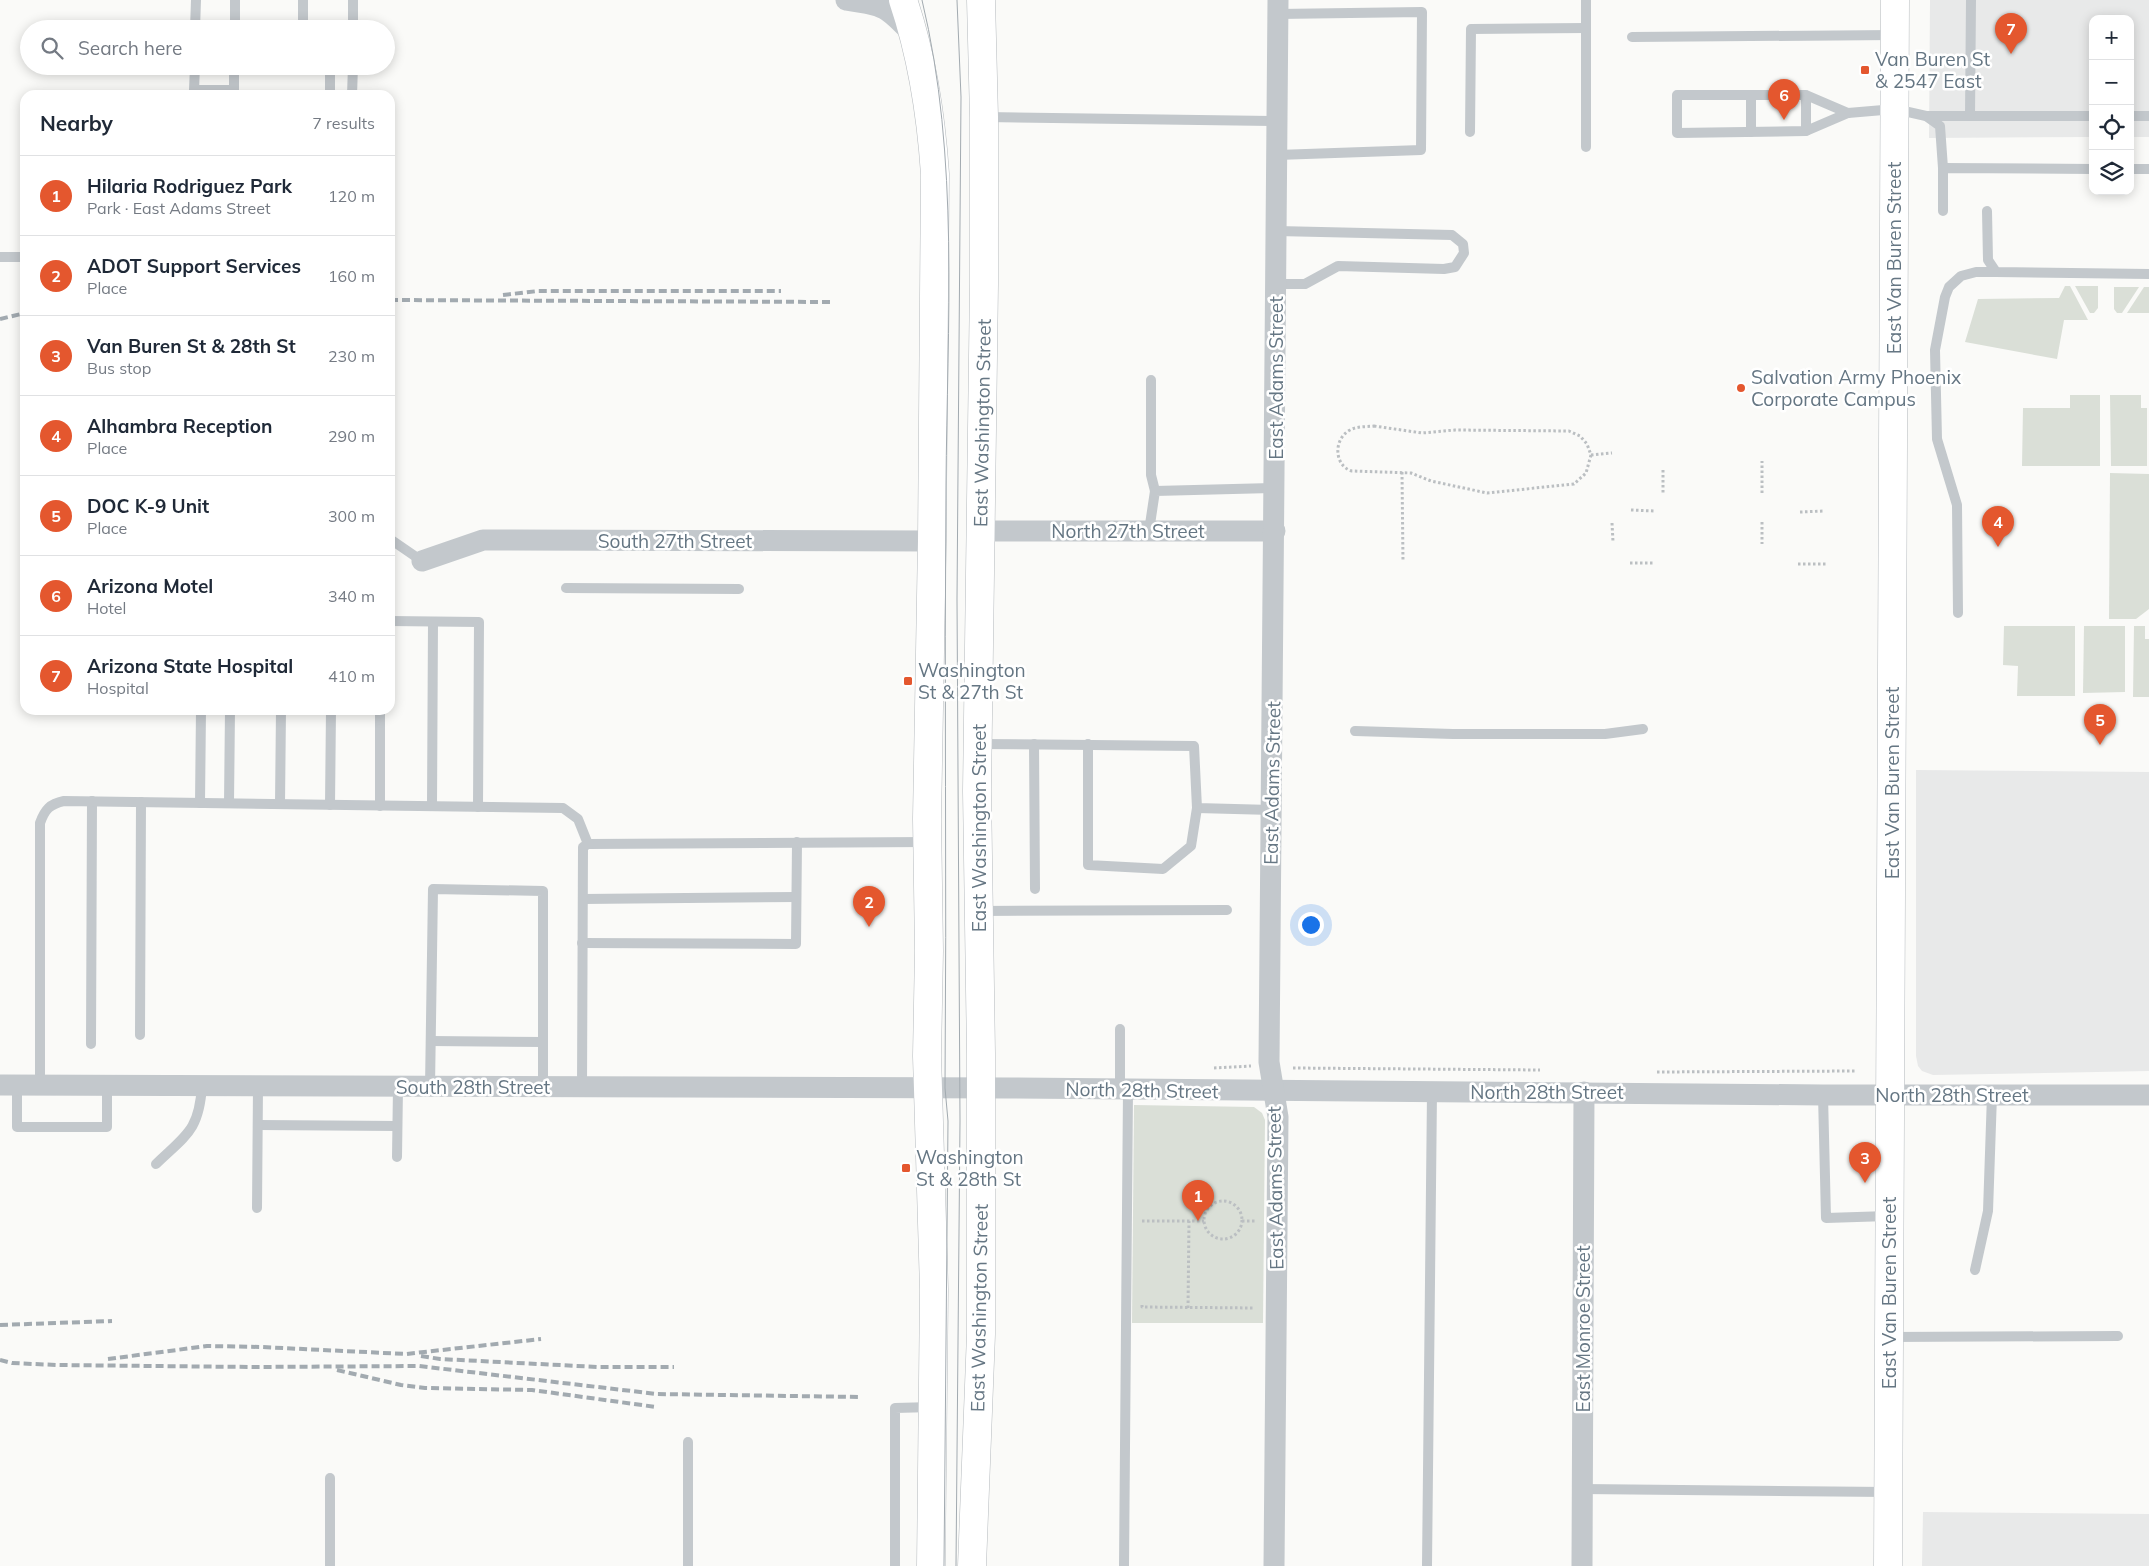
<!DOCTYPE html>
<meta charset="utf-8">
<style>
body{margin:0;font-family:Mulish,sans-serif;background:#f2f2f3;color:#1f2937}
.controls{position:absolute;right:15px;top:15px;display:grid;overflow:hidden;border-radius:10px;box-shadow:0 2px 12px #0003}
.controls button{width:45px;height:45px;display:grid;place-items:center;padding:0;border:0;border-bottom:1px solid #e0e1e3;background:#fff;color:#1f2937;font:25px sans-serif}
.you{position:absolute;left:1310px;top:924px;width:18px;height:18px;margin:-12px;border:4px solid #fff;border-radius:50%;background:#1a73e8;box-shadow:0 0 0 8px #1a73e833}
.badge{display:grid;place-items:center;width:32px;height:32px;border-radius:50%;background:#e4572e;color:#fff;font-size:16px;font-weight:700}
.pin{position:absolute;translate:-50% -41px;filter:drop-shadow(0 1px 2px #0008)}
.pin::after{content:'';position:absolute;top:26px;width:18px;height:15px;background:inherit;clip-path:polygon(0 0,100% 0,50% 100%)}
.list{margin:0;padding:0;list-style:none}
h2{display:flex;justify-content:space-between;align-items:center;height:65px;margin:0;padding:0 20px;font-size:21px}
h2 small{font-size:16px;font-weight:400;color:#747a83}
.list li{display:grid;grid-template-columns:32px 1fr auto;gap:15px;align-items:center;box-sizing:border-box;height:80px;padding:0 20px;border-top:1px solid #e0e1e3}
.list b{display:block;font-size:19px;white-space:nowrap}
.list p{margin:0;font-size:16px;white-space:nowrap;color:#747a83}
.list em{font-size:16px;font-style:normal;color:#747a83}
.icon{flex:none;width:28px;height:28px;fill:none;stroke:currentColor;stroke-width:2;stroke-linecap:round;stroke-linejoin:round}
.map{position:relative;flex:none;width:2149px;height:1566px;overflow:hidden}
.search{position:absolute;background:#fff;box-shadow:0 2px 12px #0003;left:20px;top:20px;width:375px;height:55px;display:flex;align-items:center;gap:12px;box-sizing:border-box;padding:0 18px;border-radius:28px;color:#747a83;font-size:19px}
.panel{position:absolute;background:#fff;box-shadow:0 2px 12px #0003;left:20px;top:90px;width:375px;height:625px;border-radius:15px}
.map>svg:first-child{display:block}
.built{fill:#e8e9e9}
.green{fill:#dadfd7}
.lines{fill:none;stroke-linecap:round;stroke-linejoin:round}
.primary-casing{stroke:#b5babe;stroke-width:29}
.path{stroke:#bbbfc2;stroke-width:3;stroke-dasharray:2.5 2.5;stroke-linecap:butt}
.service{stroke:#c3c8cc;stroke-width:10}
.minor{stroke:#c3c8cc;stroke-width:21}
.primary{stroke:#fff;stroke-width:28}
.tram{stroke:#a2aab0;stroke-width:1}
.rail{stroke:#a2aab0;stroke-width:4;stroke-dasharray:8 4;stroke-linecap:butt}
.poi-dot{fill:#e4572e;stroke:#fff;stroke-width:2}
.labels{text-anchor:middle;stroke-width:5;stroke-linejoin:round;paint-order:stroke}
.poi-label{font-size:19px;fill:#657683;stroke:#fff;text-anchor:start}
.street-label{font-size:19px;fill:#657683;stroke:#fff}
</style>
<div class="map">
<svg width="2149" height="1566" viewBox="0 0 2149 1566">
<rect width="100%" height="100%" fill="#fafaf8"/>
<!-- built -->
<g class="built">
<path d="M1930,0h219v137h-19v-118h-37v118l-164,1z"/>
<path d="M1916,770l233,2v299l-216,4 -11,-4 -4,-5 -2,-10z"/>
<path d="M1923,1512l226,2v52h-227z"/>
</g>
<!-- green -->
<g class="green">
<path d="M2065,286h5l18,34h-24l-7,39 -92,-17 13,-43 81,-1z"/>
<path d="M2075,286h23v22l-4,5h-4z"/>
<path d="M2114,287h25l-17,26h-5l-3,-4z"/>
<path d="M2144,287h5v26h-22z"/>
<path d="M2070,395h30v71h-78l1,-58h47z"/>
<path d="M2110,395h31v13h6v58h-36z"/>
<path d="M2110,473l39,1v135l-13,10h-27z"/>
<path d="M2004,626h71v70h-58l1,-30 -15,-1z"/>
<path d="M2084,626h41v66l-42,1z"/>
<path d="M2134,626h11v13h4v58h-16z"/>
<path d="M1134,1105l120,2 8,6 3,7 -2,203h-131z"/>
</g>
<g class="lines">
<defs>
<g id="primary">
<path d="M903,0c19,56 28,115 32,174l-3,367 -5,278 2,132 -2,105 7,233 -3,277"/>
<path d="M972,1566l9,-232v-280l-4,-263 7,-507v-167l-3,-117"/>
<path d="M1888,1566l7,-1566"/>
</g>
</defs>
<!-- primary casing -->
<use href="#primary" class="primary-casing"/>
<!-- path -->
<g class="path">
<path d="M1374,426l48,7 33,-3 114,1 11,5 7,8 4,11 -5,18 -12,11 -87,9 -56,-12 -20,-8 -59,-2c-18,-5 -19,-32 -2,-41 7,-4 16,-3 24,-4z"/>
<path d="M1591,455l21,-2"/>
<path d="M1663,470v24"/>
<path d="M1402,472l1,90"/>
<path d="M1762,493v-32"/>
<path d="M1631,510l23,1"/>
<path d="M1800,512l24,-1"/>
<path d="M1762,522v22"/>
<path d="M1612,523l1,19"/>
<path d="M1630,563h25"/>
<path d="M1798,564h28"/>
<path d="M1214,1068l37,-2"/>
<path d="M1293,1068l247,2"/>
<path d="M1657,1072l199,-1"/>
<circle cx="1223" cy="1220" r="19"/>
<path d="M1142,1221h62"/>
<path d="M1242,1221h14"/>
<path d="M1142,1305v2l113,1"/>
<path d="M1188,1308l1,-87"/>
</g>
<!-- service -->
<g class="service">
<path d="M195,29l1,-29"/>
<path d="M235,29v-29"/>
<path d="M303,29v-29"/>
<path d="M353,29v-29"/>
<path d="M1632,37l262,-2"/>
<path d="M195,66l-1,24h40v-24"/>
<path d="M330,95v-29"/>
<path d="M352,95l1,-29"/>
<path d="M1751,95v37"/>
<path d="M1806,95v36l-129,2v-38h129l42,18"/>
<path d="M1926,116h167"/>
<path d="M1970,116l1,-116"/>
<path d="M2130,116h19"/>
<path d="M986,117l291,4"/>
<path d="M1806,131l42,-18 47,-4 31,7 14,10 3,42"/>
<path d="M1470,132l1,-103 115,-1"/>
<path d="M1586,147v-147"/>
<path d="M1277,155l144,-5 1,-138 -144,2"/>
<path d="M2130,169h19"/>
<path d="M1943,211v-43l150,1"/>
<path d="M1987,211l1,49 8,12 153,2"/>
<path d="M0,257h25"/>
<path d="M1276,284h29l33,-18 106,3 11,-2 9,-14 -1,-9 -11,-9 -175,-4"/>
<path d="M1151,380v95l4,16"/>
<path d="M1149,531l6,-40 120,-3"/>
<path d="M390,539l32,22"/>
<path d="M566,588l173,1"/>
<path d="M1958,613l-1,-108 -20,-66 -2,-89 10,-53 4,-10 12,-11 15,-4h20"/>
<path d="M390,621l89,1 -1,185"/>
<path d="M380,710v96"/>
<path d="M1355,731l98,3h152l38,-5"/>
<path d="M980,744l214,2 3,62 75,2"/>
<path d="M1034,744l1,145"/>
<path d="M1088,744v121l75,4 28,-23 6,-38"/>
<path d="M200,803l1,-93"/>
<path d="M229,803l1,-93"/>
<path d="M280,804l1,-94"/>
<path d="M330,805l1,-95"/>
<path d="M432,806l1,-184"/>
<path d="M583,899l213,-2"/>
<path d="M981,911l246,-1"/>
<path d="M582,943l214,1 1,-102"/>
<path d="M140,1035l1,-233"/>
<path d="M431,1041l112,1"/>
<path d="M91,1044l1,-243"/>
<path d="M17,1086v41h90v-41"/>
<path d="M40,1086v-263c5,-14 10,-19 24,-22l499,7 15,11 10,25"/>
<path d="M430,1087l3,-198 110,2v196"/>
<path d="M582,1087l1,-240 5,-3 338,-2"/>
<path d="M1120,1090v-61"/>
<path d="M1823,1095l3,123 62,-2"/>
<path d="M259,1125l138,1"/>
<path d="M397,1157l1,-70"/>
<path d="M156,1164c30,-29 43,-33 46,-78"/>
<path d="M257,1208l1,-121"/>
<path d="M1975,1270l13,-59 4,-116"/>
<path d="M1890,1337l228,-1"/>
<path d="M688,1442v124"/>
<path d="M1582,1489l305,3"/>
<path d="M330,1566v-88"/>
<path d="M895,1566v-158l37,-1"/>
<path d="M1124,1566l4,-476"/>
<path d="M1427,1566l5,-474"/>
</g>
<!-- minor -->
<g class="minor">
<path d="M846,0c39,6 40,6 67,35"/>
<path d="M980,531h295"/>
<path d="M422,561l61,-21 449,1"/>
<path d="M0,1085l1012,3 811,7h326"/>
<path d="M1274,1566l4,-449 -9,-55 9,-1062"/>
<path d="M1582,1566l2,-474"/>
</g>
<!-- primary -->
<use href="#primary" class="primary"/>
<!-- tram -->
<g class="tram">
<path d="M922,0c38,158 25,324 24,486 -2,200 1,401 -1,602l3,33 -4,445"/>
<path d="M956,1566l4,-445 -3,-522 4,-502 -4,-97"/>
</g>
<!-- rail -->
<g class="rail">
<path d="M503,295l35,-4h243"/>
<path d="M390,300l440,2"/>
<path d="M0,319l25,-6"/>
<path d="M0,1325l112,-4"/>
<path d="M421,1356l19,3 158,8h76"/>
<path d="M108,1359l99,-13 54,1 145,7 135,-15"/>
<path d="M0,1360l12,3 44,2 196,2 167,-1 238,28 203,3"/>
<path d="M337,1370l64,15 24,3 107,2 124,17"/>
</g>
</g>
<!-- markers -->
<g class="poi-dot">
<rect x="1860" y="65" width="10" height="10" rx="2.5"/>
<circle cx="1741" cy="388" r="5"/>
<rect x="903" y="676" width="10" height="10" rx="2.5"/>
<rect x="901" y="1163" width="10" height="10" rx="2.5"/>
</g>
<g class="labels">
<!-- poi labels -->
<g class="poi-label">
<text x="1875" y="66">Van Buren St<tspan x="1875" dy="22">&amp; 2547 East</tspan></text>
<text x="1751" y="384">Salvation Army Phoenix<tspan x="1751" dy="22">Corporate Campus</tspan></text>
<text x="918" y="677">Washington<tspan x="918" dy="22">St &amp; 27th St</tspan></text>
<text x="916" y="1164">Washington<tspan x="916" dy="22">St &amp; 28th St</tspan></text>
</g>
<!-- street labels -->
<g class="street-label">
<text transform="translate(1894 258) rotate(-90)" y="7">East Van Buren Street</text>
<text transform="translate(1276 378) rotate(-90)" y="7">East Adams Street</text>
<text transform="translate(982 423) rotate(-89)" y="7">East Washington Street</text>
<text x="1128" y="538">North 27th Street</text>
<text x="675" y="548">South 27th Street</text>
<text transform="translate(1272 783) rotate(-89)" y="7">East Adams Street</text>
<text transform="translate(1892 783) rotate(-90)" y="7">East Van Buren Street</text>
<text transform="translate(979 828) rotate(-90)" y="7">East Washington Street</text>
<text x="473" y="1094">South 28th Street</text>
<text transform="translate(1142 1090) rotate(1)" y="7">North 28th Street</text>
<text x="1547" y="1099">North 28th Street</text>
<text x="1952" y="1102">North 28th Street</text>
<text transform="translate(1275 1188) rotate(-91)" y="7">East Adams Street</text>
<text transform="translate(1889 1293) rotate(-90)" y="7">East Van Buren Street</text>
<text transform="translate(979 1308) rotate(-89)" y="7">East Washington Street</text>
<text transform="translate(1583 1329) rotate(-90)" y="7">East Monroe Street</text>
</g>
</g>
</svg>
<div class="controls">
<button>+</button>
<button>−</button>
<button><svg class="icon" aria-label="locate" viewBox="0 0 24 24"><circle cx="12" cy="12" r="6"/><path d="M12 2v4M12 18v4M2 12h4M18 12h4"/></svg></button>
<button><svg class="icon" aria-label="layers" viewBox="0 0 24 24"><path d="M12 4l9 5-9 5-9-5zM3 14l9 5 9-5"/></svg></button>
</div>
<div class="you"></div>
<div class="pin badge" style="left:1198px;top:1221px">1</div>
<div class="pin badge" style="left:869px;top:927px">2</div>
<div class="pin badge" style="left:1865px;top:1183px">3</div>
<div class="pin badge" style="left:1998px;top:547px">4</div>
<div class="pin badge" style="left:2100px;top:745px">5</div>
<div class="pin badge" style="left:1784px;top:120px">6</div>
<div class="pin badge" style="left:2011px;top:54px">7</div>
<div class="search"><svg class="icon" aria-label="search" viewBox="0 0 24 24"><circle cx="10" cy="10" r="6"/><path d="M15 15l6 6"/></svg>Search here</div>
<section class="panel">
<h2>Nearby<small>7 results</small></h2>
<ul class="list">
<li><span class="badge">1</span><div><b>Hilaria Rodriguez Park</b><p>Park · East Adams Street</p></div><em>120 m</em></li>
<li><span class="badge">2</span><div><b>ADOT Support Services</b><p>Place</p></div><em>160 m</em></li>
<li><span class="badge">3</span><div><b>Van Buren St &amp; 28th St</b><p>Bus stop</p></div><em>230 m</em></li>
<li><span class="badge">4</span><div><b>Alhambra Reception</b><p>Place</p></div><em>290 m</em></li>
<li><span class="badge">5</span><div><b>DOC K-9 Unit</b><p>Place</p></div><em>300 m</em></li>
<li><span class="badge">6</span><div><b>Arizona Motel</b><p>Hotel</p></div><em>340 m</em></li>
<li><span class="badge">7</span><div><b>Arizona State Hospital</b><p>Hospital</p></div><em>410 m</em></li>
</ul>
</section>
</div>
